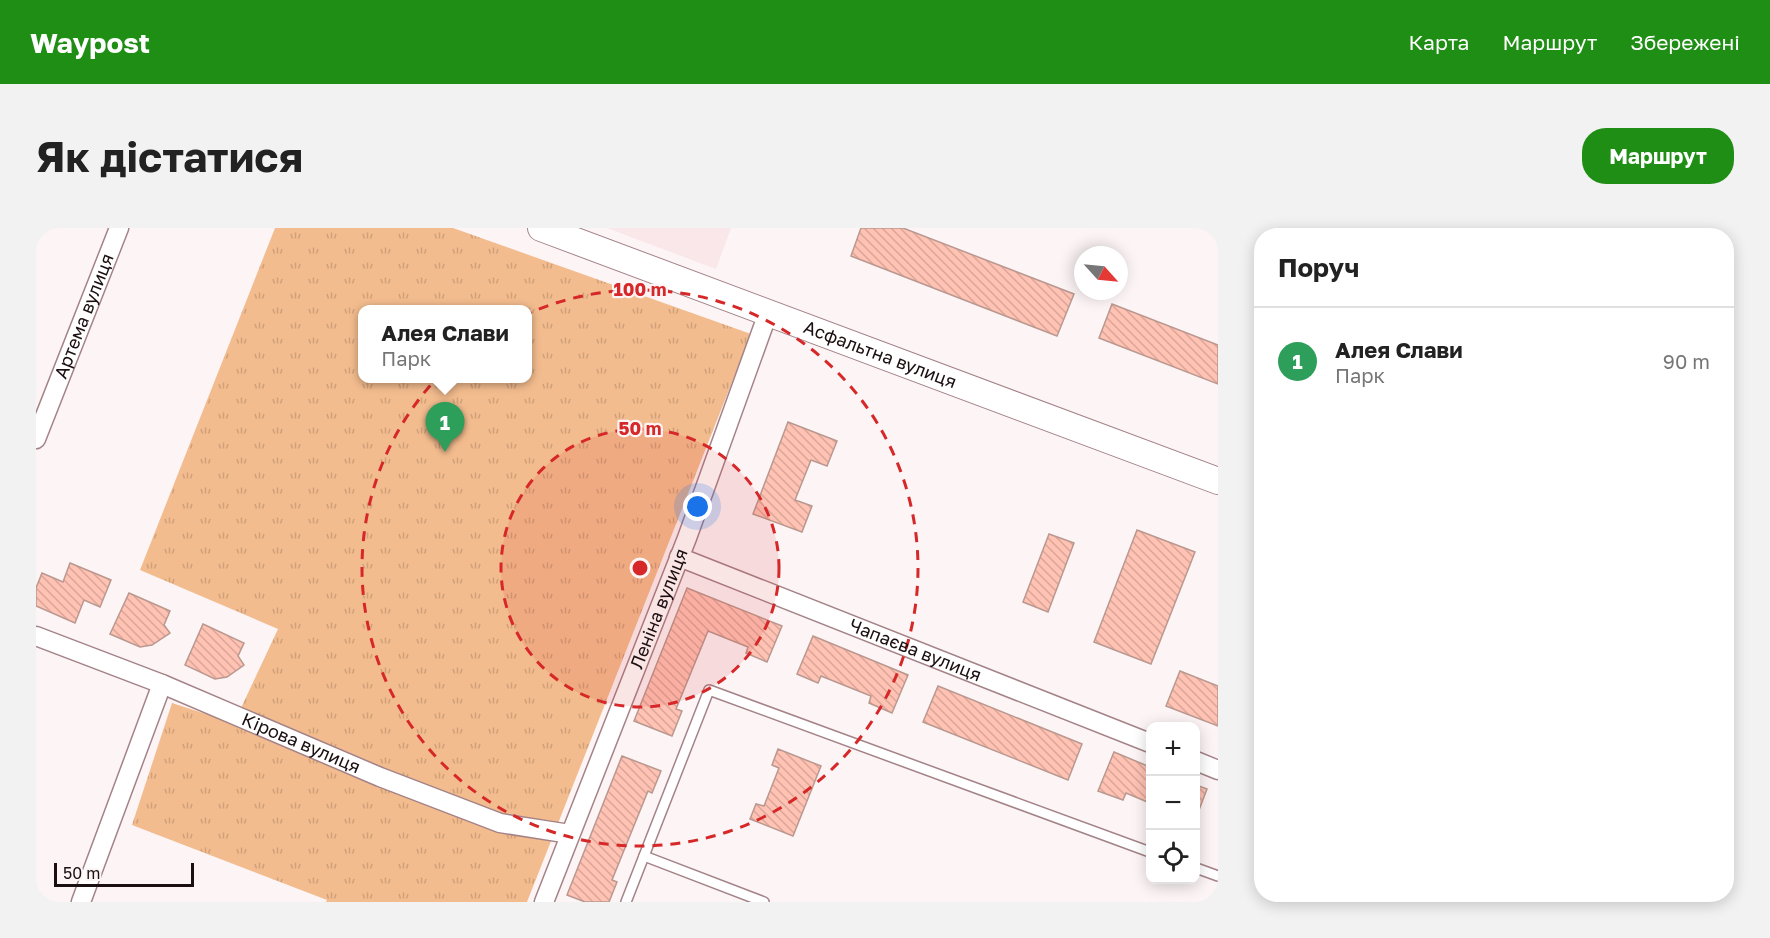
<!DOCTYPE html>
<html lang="uk">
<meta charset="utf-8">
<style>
body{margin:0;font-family:"Golos Text",sans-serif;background:#f2f2f2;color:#222}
.controls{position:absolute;right:18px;bottom:18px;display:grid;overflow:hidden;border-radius:12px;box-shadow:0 3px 15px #0003}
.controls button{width:54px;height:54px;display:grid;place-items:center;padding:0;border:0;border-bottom:2px solid #e0e0e0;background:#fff;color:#222;font:30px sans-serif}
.compass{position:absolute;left:1038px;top:18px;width:54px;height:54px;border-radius:50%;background:#fff;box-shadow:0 3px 15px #0003;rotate:117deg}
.scale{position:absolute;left:18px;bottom:15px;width:140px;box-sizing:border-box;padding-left:6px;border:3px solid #1b0f11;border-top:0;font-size:16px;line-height:21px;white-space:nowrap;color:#1b0f11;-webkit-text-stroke:4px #fcf4f5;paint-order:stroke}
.you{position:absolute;left:662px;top:279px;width:21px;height:21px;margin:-15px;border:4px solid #fff;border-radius:50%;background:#1a73e8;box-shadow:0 0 0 9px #1a73e833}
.badge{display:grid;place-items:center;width:39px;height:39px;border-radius:50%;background:#1f8e14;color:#fff;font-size:20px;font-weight:700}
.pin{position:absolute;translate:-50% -50px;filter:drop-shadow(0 2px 3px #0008)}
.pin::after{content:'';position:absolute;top:32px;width:21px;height:18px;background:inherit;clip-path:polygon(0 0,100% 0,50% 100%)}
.popup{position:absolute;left:322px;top:77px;width:174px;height:78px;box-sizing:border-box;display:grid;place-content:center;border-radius:12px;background:#fff;filter:drop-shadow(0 2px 4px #0005);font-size:20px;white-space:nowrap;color:#767676}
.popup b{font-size:22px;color:#222}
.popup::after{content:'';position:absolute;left:50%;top:100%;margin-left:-12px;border:12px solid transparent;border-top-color:#fff}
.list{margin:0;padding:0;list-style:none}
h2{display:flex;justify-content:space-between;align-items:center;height:78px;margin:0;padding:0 24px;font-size:26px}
h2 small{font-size:20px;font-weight:400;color:#767676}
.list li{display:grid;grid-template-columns:39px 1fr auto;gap:18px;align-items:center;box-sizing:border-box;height:108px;padding:0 24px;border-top:2px solid #e0e0e0}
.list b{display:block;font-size:22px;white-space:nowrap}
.list p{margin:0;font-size:20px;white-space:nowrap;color:#767676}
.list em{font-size:20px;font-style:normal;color:#767676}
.icon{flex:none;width:33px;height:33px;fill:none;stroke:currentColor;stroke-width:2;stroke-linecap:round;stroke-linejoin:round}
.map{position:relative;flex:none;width:1182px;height:674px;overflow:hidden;border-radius:24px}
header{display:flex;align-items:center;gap:36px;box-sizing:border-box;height:84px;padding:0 30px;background:#1f8e14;color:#fff}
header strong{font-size:28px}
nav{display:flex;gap:33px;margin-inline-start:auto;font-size:21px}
.intro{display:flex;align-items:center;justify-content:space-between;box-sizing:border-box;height:144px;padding:0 36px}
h1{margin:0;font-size:42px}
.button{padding:15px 27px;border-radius:24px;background:#1f8e14;color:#fff;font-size:21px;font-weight:700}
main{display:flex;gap:36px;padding:0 36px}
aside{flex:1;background:#fff;border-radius:24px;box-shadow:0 3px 15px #0003}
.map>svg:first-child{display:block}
.built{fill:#f9e7e9}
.park{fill:url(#park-tufts);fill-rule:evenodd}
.building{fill:url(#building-back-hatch);stroke:#ba988f;stroke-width:1.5}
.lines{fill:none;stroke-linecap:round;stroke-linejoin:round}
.lane-casing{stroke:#a48388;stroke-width:12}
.street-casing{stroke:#a48388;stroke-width:21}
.secondary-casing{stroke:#a48388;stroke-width:28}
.lane{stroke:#fff;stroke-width:9}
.street{stroke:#fff;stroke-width:18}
.secondary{stroke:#fff;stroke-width:26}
.ring{fill:none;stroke:#d62828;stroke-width:3;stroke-dasharray:10 8}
.labels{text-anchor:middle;stroke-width:4.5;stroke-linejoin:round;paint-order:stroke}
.street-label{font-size:18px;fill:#1b0f11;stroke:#fcf4f5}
.centre{fill:#d62828;stroke:#fcf4f5;stroke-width:3}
.ring-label{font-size:18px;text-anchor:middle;font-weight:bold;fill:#d62828;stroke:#fcf4f5;stroke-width:4.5;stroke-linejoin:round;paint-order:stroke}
</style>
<header>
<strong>Waypost</strong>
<nav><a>Карта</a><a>Маршрут</a><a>Збережені</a></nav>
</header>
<div class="intro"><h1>Як дістатися</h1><a class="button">Маршрут</a></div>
<main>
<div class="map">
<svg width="1182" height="674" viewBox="0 0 1182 674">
<defs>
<pattern id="park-tufts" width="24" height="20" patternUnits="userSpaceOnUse" patternTransform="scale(1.5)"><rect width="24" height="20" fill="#f3bc8e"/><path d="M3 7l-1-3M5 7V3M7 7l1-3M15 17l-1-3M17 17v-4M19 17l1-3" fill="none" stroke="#d0a079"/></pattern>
<pattern id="building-back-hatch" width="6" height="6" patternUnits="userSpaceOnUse" patternTransform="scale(1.5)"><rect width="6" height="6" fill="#ffc2b3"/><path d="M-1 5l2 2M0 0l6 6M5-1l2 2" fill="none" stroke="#daa699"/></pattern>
</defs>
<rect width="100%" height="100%" fill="#fcf4f5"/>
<!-- built -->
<path class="built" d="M571,0h124l-15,41z"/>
<!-- park -->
<path class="park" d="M239,0h178l298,106 -224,568h-201l1,-2 -195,-75 40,-122 62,20 44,-94 -138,-59zM326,82h166v68h-166z"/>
<!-- building -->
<g class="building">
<path d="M825,0h42l171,66 -17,42 -206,-80z"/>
<path d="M1076,76l106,41v39l-119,-46z"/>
<path d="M752,194l49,19 -10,25 -16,-6 -16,40 17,6 -10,26 -49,-18z"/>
<path d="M1101,302l58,22 -44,112 -57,-22z"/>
<path d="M1013,306l25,9 -26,69 -25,-10z"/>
<path d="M34,335l41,17 -11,27 -16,-7 -9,23 -39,-17v-18l6,-15 21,9z"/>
<path d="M651,360l95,38 -15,36 -21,-9 2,-6 -40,-16 -32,78 6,2 -10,25 -38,-15z"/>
<path d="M93,365l41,18 -6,14 6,8 -18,12 -12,2 -30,-13z"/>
<path d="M167,396l41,19 -6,13 6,9 -17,12 -12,2 -30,-14z"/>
<path d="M777,408l95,39 -16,38 -23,-10 2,-7 -50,-20 -3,7 -21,-9z"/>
<path d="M1144,443l38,15v40l-52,-20z"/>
<path d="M902,458l144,58 -14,36 -145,-58z"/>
<path d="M742,521l43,17 -28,70 -43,-17 6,-15 8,2 15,-38 -7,-3z"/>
<path d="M1078,524l36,15v36l-24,-10 -3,7 -25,-9z"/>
<path d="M586,528l39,15 -9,22 -4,-2 -17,42 -19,47 5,2 -8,20h-24l-18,-7z"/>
<path d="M1160,557l11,4 -11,29z"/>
</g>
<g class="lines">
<defs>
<g id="lane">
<path d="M608,628l120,46"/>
<path d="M1160,640l22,8"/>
<path d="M590,674l83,-212 441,162"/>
</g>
<g id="street">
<path id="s1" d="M0,211l83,-211"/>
<path id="s2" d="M643,329l471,186"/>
<path id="s3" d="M0,408l126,48 218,93 120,46 70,11"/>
<path d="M1160,533l22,9"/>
<path d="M45,674l81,-218"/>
<path id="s4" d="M508,674l143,-364 81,-225"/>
</g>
<g id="secondary">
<path id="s5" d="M505,0l677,253"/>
</g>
</defs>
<!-- lane casing -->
<use href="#lane" class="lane-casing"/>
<!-- street casing -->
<use href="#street" class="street-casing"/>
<!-- secondary casing -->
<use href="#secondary" class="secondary-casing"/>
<!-- lane -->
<use href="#lane" class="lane"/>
<!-- street -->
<use href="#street" class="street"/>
<!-- secondary -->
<use href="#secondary" class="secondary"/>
</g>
<!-- distance rings -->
<circle cx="604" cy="340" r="139" fill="#d62828" fill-opacity=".12"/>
<g class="ring">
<circle cx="604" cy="340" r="139"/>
<circle cx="604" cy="340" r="278"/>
</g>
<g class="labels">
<!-- street labels -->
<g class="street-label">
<text dy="6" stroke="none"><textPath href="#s1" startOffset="132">Артема вулиця</textPath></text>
<text dy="6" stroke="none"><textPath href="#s5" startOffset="362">Асфальтна вулиця</textPath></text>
<text dy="6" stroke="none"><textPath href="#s4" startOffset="315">Леніна вулиця</textPath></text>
<text dy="6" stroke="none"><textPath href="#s2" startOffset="254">Чапаєва вулиця</textPath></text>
<text dy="6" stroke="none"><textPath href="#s3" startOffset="286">Кірова вулиця</textPath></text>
</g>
</g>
<circle cx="604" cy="340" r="9" class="centre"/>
<g class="ring-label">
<text x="604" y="68">100 m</text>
<text x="604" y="207">50 m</text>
</g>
</svg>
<div class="controls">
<button>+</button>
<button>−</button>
<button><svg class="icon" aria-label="locate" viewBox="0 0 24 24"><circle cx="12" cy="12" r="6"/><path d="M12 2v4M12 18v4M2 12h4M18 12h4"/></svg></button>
</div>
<svg class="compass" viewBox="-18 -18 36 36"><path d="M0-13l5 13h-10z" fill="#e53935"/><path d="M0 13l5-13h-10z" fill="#767676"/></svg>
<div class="scale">50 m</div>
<div class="you"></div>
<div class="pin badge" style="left:409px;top:224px;background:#2e9e5b">1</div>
<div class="popup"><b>Алея Слави</b>Парк</div>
</div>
<aside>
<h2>Поруч<small></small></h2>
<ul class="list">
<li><span class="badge" style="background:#2e9e5b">1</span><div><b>Алея Слави</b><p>Парк</p></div><em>90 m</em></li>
</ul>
</aside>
</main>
